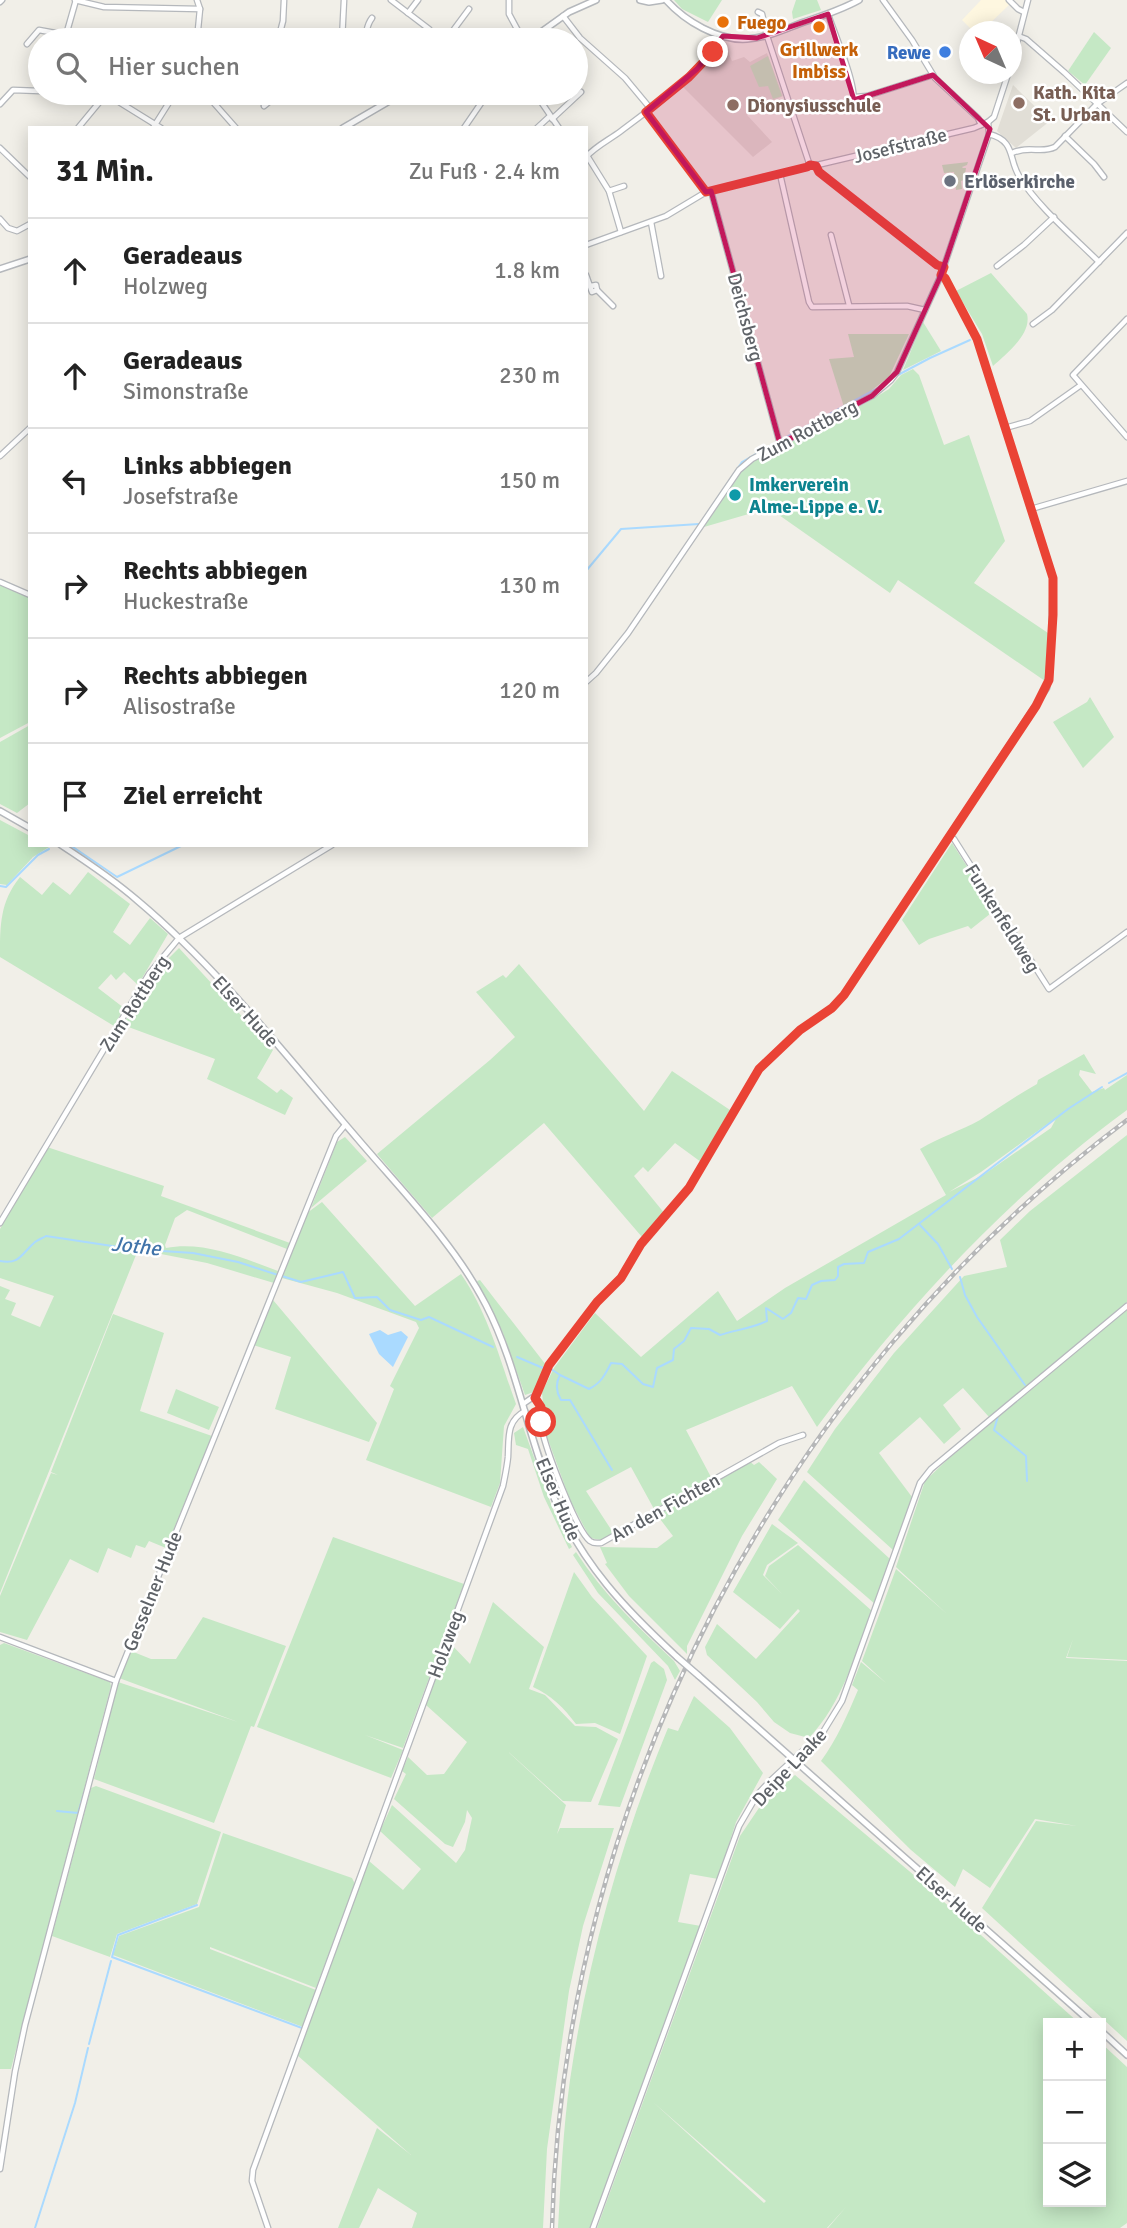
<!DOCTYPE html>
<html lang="de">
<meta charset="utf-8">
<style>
body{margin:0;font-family:Signika,sans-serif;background:#f6f6f6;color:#222}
.controls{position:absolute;right:21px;bottom:21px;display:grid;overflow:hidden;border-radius:0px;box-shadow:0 4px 18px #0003}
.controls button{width:63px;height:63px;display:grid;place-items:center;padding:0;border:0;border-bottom:2px solid #e0e0e0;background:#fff;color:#222;font:35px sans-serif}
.compass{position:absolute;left:959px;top:21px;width:63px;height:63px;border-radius:50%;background:#fff;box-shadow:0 4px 18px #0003;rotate:316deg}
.stop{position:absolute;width:21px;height:21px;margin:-16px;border:5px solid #ea4335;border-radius:50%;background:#fff}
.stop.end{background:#ea4335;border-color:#fff;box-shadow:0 2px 7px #0008}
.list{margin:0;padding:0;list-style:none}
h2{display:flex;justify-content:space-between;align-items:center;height:91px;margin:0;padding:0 28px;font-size:30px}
h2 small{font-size:23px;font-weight:400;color:#767676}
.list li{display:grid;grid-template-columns:46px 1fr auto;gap:21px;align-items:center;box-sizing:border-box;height:105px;padding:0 28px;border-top:2px solid #e0e0e0}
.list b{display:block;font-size:26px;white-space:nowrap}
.list p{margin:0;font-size:23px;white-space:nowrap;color:#767676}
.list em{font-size:23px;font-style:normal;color:#767676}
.icon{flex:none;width:38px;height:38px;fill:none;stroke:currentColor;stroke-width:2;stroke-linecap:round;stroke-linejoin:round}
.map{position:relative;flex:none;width:1127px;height:2228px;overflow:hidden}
.search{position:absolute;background:#fff;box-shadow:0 4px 18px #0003;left:28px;top:28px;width:560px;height:77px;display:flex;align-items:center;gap:18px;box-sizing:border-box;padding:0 24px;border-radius:38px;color:#767676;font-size:26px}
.panel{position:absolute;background:#fff;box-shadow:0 4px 18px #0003;left:28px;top:126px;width:560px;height:721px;border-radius:0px}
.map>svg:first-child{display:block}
.commercial{fill:#fef7e0}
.education{fill:#e1ded6}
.green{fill:#c5e8c5;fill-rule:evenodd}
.water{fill:#aadaff}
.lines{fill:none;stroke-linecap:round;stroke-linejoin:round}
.stream{stroke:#aadaff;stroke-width:2}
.minor-casing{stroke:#b5b8bc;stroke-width:7}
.tertiary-casing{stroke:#b5b8bc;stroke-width:8}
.minor{stroke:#fff;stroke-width:4.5}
.tertiary{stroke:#fff;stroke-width:5}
.rail-casing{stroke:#b6b7b8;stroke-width:4.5}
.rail{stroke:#fff;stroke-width:2;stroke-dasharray:5;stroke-linecap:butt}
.tertiary-bridge-casing{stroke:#b5b8bc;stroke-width:8;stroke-linecap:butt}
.tertiary-bridge{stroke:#fff;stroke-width:5}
.route{stroke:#ea4335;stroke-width:9}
.marked{fill:#c2185b;fill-opacity:0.2;stroke:#c2185b;stroke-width:5;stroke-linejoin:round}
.food-dot{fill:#e8710a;stroke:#fff;stroke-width:2.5}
.shop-dot{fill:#3f7fe0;stroke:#fff;stroke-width:2.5}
.education-dot{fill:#8d6e63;stroke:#fff;stroke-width:2.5}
.worship-dot{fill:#6b7280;stroke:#fff;stroke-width:2.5}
.culture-dot{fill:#0f9aa8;stroke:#fff;stroke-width:2.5}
.labels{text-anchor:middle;stroke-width:5;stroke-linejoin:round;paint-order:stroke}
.food-label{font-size:19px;font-weight:bold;fill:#c56008;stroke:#fff;text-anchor:start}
.shop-label{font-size:19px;font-weight:bold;fill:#366cbe;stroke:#fff;text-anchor:end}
.education-label{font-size:19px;font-weight:bold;fill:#785e54;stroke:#fff;text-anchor:start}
.street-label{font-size:19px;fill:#5f6368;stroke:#fff}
.worship-label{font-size:19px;font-weight:bold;fill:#5b616d;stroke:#fff;text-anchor:start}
.culture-label{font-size:19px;font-weight:bold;fill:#0d838f;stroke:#fff;text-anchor:start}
.water-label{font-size:21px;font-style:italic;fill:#4174aa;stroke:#fff}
</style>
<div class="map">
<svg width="1127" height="2228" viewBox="0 0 1127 2228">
<rect width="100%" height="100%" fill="#f1efe8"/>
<!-- commercial -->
<path class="commercial" d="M981,0h24l4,5 -27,26h-9l-11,-11z"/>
<!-- education -->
<g class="education">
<path d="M727,49l5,12 12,-4 6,5 17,-9 16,43 -36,19 25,27 -19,15 -71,-71z"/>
<path d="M1013,85l37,36 -34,27 -19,-17z"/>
</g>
<!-- green -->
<g class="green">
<path d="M674,0h48l-14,22 -26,-13z"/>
<path d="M796,0h21l4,10 -28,9 -1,-7z"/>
<path d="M1094,32l17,16 -26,37 -17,-14z"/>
<path d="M768,56l14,40 -9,3 -5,-13 -9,1 -9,-21z"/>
<path d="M968,162l-1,3 -5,2 1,1h3l-2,12 -3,1 1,8 -6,1 -2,-18 -10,1 -2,-8z"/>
<path d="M991,273l36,41c5,20 -21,40 -34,52l-11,-32 -26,-43z"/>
<path d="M923,322l18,29 -38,19z"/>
<path d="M848,334h61l-20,43 -21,16 -24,14 -15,-48 25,-2z"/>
<path d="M913,369l6,6 25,70 25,-10 36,106 -31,42 74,50 -3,48 -147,-101 -8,13 -121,-85 -65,19 38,-56 12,-10 114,-59 21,-13 12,-14z"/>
<path d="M0,585l30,12v125l-30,16z"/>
<path d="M1090,697l24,40 -31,31 -30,-46 34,-20z"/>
<path d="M30,725v78l-13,10 -17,-9v-62z"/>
<path d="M0,820l30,16v9l19,2 -16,10 -26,28 -7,-1z"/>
<path d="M952,843l43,67 -24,19 -3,-3 -39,13 -10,6 -17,-25z"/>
<path d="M88,872l42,32 -17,28 17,13 20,-27 18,16 -30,51 -14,-13 -8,8 -5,-6 -13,14 26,20 -10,18 -114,-69c0,-32 0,-55 20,-80l22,18 11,-13 17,13z"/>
<path d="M179,948l94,102 -16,28 20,15 4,-4 12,9 -8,17 -78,-36 8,-20 -92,-34 30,-51z"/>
<path d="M519,964l125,147 28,-40 58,39 -29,52 -26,-19 -27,29 -5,-5 -9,9 31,38 -23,23 -98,-114 -112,95 -55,-64 113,-94 25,-23 -39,-45 27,-17 3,3z"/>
<path d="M1084,1054l12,20 -16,-4 -1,5 13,17 12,-4 1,2 22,-15v35c-120,88 -221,198 -310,317l-25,-41 -106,44 26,49 -58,30 -23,-42 -45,24 28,43 -13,6 -11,-2 -20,-38 -24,-66 -4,-42 12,-24 41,-55 46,44 77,-66 19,30 48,-33 161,-93 -26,-46c20,-12 40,-18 60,-29 19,-12 37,-25 57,-36l1,-4zM1057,1117l-6,11 -68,47 -34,17 32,-20z"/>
<path d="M1127,1135v167l-138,115 -26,-29 -20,17 18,24 -17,15 -24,-27 -41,36 33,44 -19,53 -86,-78 28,-43 59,-76 70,-77 43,-9 -7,-27 30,-29z"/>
<path d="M345,1137l22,24 -56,47 26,-66z"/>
<path d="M47,1147l117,39 -3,10 129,47 -3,6 -100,-39 -12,8 -10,27 1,3c39,-7 76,10 112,23l-4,12 -67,-20 -46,-9 -14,-2 -11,3 -136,338v-307l10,4 -5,9 11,4 -5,12 29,12 14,-31 -54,-18v-49z"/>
<path d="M322,1202l93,104 46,-32c27,39 39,86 55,130l-12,22 -4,57 -9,24 -125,-47 28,-71 -4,-3 29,-58 -3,-6 -79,-29 -55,-15 25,-65z"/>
<path d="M480,1280l66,85 -12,27 -9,3 -22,-62 -26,-52z"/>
<path d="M273,1300l104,123 -8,19 -94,-33 16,-52 -38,-12z"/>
<path d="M1127,1310v350l-60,-3 6,-18 -7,19 61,3v380l-145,-133 54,-87 41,5 -42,-7 -45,69 -27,-19 -8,18 -44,-37 -90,-89c16,-22 26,-45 37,-71l-6,-5 9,-23 25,21 -24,-22 34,-92 51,45 -51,-47 29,-86 22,-21z"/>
<path d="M113,1314l51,19 -24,78 72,25 -46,112 -17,-7 -4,7 -9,-3 -5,13 -23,-10 -10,25 -28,-14 -43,81 -27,-8v-36l51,-123 7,2 -7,-3z"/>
<path d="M176,1389l43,18 -10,23 -42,-17z"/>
<path d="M523,1427l31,85 18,35 -3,2 -25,-52 -16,-48 -12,-4 -2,-12z"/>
<path d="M749,1461l5,4 5,-3 18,17 -35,57 -55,110v8l-58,-58 -24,-32 2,-1 -7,-16 57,1 16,-12 -16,-21z"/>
<path d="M804,1480l86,79 -15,45 -97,-84z"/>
<path d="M772,1524l26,19 -31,22 -4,10 19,19 -17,-18 4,-10 29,-21 74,66c-17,45 -30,92 -63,127l-19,-5 -16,-11 -17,-20 -50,-47 -2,-8 12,-23 39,35 44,-48 -2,-2 -18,20 -47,-37z"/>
<path d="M333,1537l131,47 -61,164 -38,-13 38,15 -12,28 -134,-51z"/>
<path d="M576,1552c27,42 62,75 98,109l6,10 -5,9 -7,-14 -70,-73 -25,-38z"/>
<path d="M574,1572l18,25 55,59 -27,78 -25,-11 -19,1c-12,-16 -25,-29 -43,-37z"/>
<path d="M493,1602l51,45 -15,42 16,6 30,31 21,1 22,12 -27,63 -28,-1 -59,-53 62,57 -9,29 3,-6h54l-31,98 -14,65 -22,158 -4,79h-131l5,-15 -39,-25 -19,40h-21l39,-100 34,27 -114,-100 72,-194 34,29 18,-21 -41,-38 12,-26 64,58 9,-13 7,-32 -5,-8 -2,12 -12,25 -8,-3 -51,-45 12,-25 -4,-3 6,-14 19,18 17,-1 23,-32 -41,-37 23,-63 21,22z"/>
<path d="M203,1617l83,29 -32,81 -3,-1 -37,97 -120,-44 24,-97 120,40 -119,-44 12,-27 20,8h25z"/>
<path d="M4,1643l106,39 1,4 -100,383h-11v-424z"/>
<path d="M654,1661l10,8 3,11 -47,127 -22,-2 53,-142z"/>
<path d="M694,1696l36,32 33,45 -27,49 -18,57 -28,-5 -12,48 23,4 -109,302h-34c3,-49 5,-99 12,-148 18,-122 51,-239 98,-352l10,3z"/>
<path d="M795,1775l120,101 164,147h-31v179h53v-159l26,24v156l-7,5h-292l18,-21 -19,21h-230l143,-392 23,-34zM653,2102l113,99 -2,2z"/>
<path d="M96,1786l125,46 -24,72 -80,30 -7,23 -58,-21 39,-148z"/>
<path d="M223,1833l129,45 3,6 -39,104 -106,-41v2l106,41 -13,37 -190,-72 6,-19 80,-29z"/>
</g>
<!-- water -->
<path class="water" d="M380,1330l8,5 13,-4 7,6 -15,30 -14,-13 -10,-20z"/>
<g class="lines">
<!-- stream -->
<g class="stream">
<path d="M896,376l34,-18 40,-18"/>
<path d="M783,439l95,-51"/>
<path d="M710,509l32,-47 35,-20"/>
<path d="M586,571l35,-42 78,-5"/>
<path d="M70,845l47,32 66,-32"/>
<path d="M0,886l6,1 32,-32 11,-6"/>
<path d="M1109,1083l18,-10"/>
<path d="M920,1225l18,19 14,25"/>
<path d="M0,1261c20,4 22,-8 35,-19 4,-3 8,-4 11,-6l86,13 61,4 45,9 40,13"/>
<path d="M282,1276l19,6 42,-10 12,26 22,-1 13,13 31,10 8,-3 64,30"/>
<path d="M960,1277l5,18 12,22 48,68"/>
<path d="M517,1357l26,11"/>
<path d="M551,1369l9,6c-5,9 -4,17 1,25h9l42,70"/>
<path d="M560,1375l29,14c12,-6 16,-14 22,-26l11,1 21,20 10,3 4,-19 16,-8 1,-11 10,-8 7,-13 18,1 11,6c16,-5 32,-7 47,-14l-1,-13 17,11 8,-6 7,-15 8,1 6,-14 9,-4 14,-1 3,-4v-9l6,-3 20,-1 4,-11 31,-13 169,-130 34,-22"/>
<path d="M1021,1397l-23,19 -4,14 32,26 1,25"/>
<path d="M57,1811l21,2 7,-23"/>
<path d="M197,1905l-79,30 -6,22 190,71"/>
<path d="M89,2044l22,-83"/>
<path d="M35,2228l40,-125 13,-55"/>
</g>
<defs>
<g id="minor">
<path d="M75,0l29,7 96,2"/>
<path d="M197,0l3,9 -3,31"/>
<path d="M391,0l38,29 9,11"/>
<path d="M509,0v14l14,26"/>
<path d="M883,0l29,40 23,38 43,40 3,7"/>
<path d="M1009,0l9,9 6,3"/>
<path d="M0,2l2,-2"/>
<path d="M758,12l4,2 5,22 42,127 4,3 161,-38 14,-6 6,-5 14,-43"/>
<path d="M408,13l10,-13"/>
<path d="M828,14c6,19 30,73 25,90"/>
<path d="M563,16l17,22 45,40 25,30"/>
<path d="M342,35l10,5"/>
<path d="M1018,36l8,3 39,34 62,59"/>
<path d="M278,40l5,-19 1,-21"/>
<path d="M342,40l2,-40"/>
<path d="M363,40c5,-6 2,-13 9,-22"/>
<path d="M392,40l4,-6"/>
<path d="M446,40l23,-31"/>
<path d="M27,44l12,-14 27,5 10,-35"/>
<path d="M1012,62l16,-62"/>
<path d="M63,93l48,4 50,31"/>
<path d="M205,93l31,35"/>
<path d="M535,93l24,35"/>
<path d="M855,97l12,-1 66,-21"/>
<path d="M0,104l13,-14 27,1"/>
<path d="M264,106l16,-13"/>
<path d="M646,112l60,80"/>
<path d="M552,119l29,-27"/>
<path d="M78,128l29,-35"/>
<path d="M153,128l22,-35"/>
<path d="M464,128l24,-35"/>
<path d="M537,128l13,-12"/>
<path d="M989,134c27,7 19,24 30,42 18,30 55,61 80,86"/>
<path d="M1065,136l29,28 10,13"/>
<path d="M0,148l30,29"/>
<path d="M1012,153c18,-8 29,1 43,-6l42,-43 30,-21"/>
<path d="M586,154l23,37 12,41"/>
<path d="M586,157c10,-11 23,-17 35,-26 37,-28 77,-56 102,-95"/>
<path d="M816,166l3,6 118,93 7,2"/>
<path d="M780,174l29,128 3,5 95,-1 18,4"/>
<path d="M609,191l15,-5"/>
<path d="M711,191l69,253"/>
<path d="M0,219l8,9 9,3 13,-7"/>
<path d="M651,222l10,54"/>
<path d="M831,235l18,70"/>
<path d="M586,245l80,-29 40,-24 101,-25 3,-2"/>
<path d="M997,266l27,-21 30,-28"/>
<path d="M586,275l6,17 5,-2 -1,-5 -5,1"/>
<path d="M597,290l16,16"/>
<path d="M1127,319l-54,56 54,62"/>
<path d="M1033,324l19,-14 75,-77"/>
<path d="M1005,428l25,-7 51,-36"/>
<path d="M0,456l30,-28"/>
<path d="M1031,509l96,-28"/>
<path d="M0,582l30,13"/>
<path d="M586,682l10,-9 32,-40 111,-163 13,-11 120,-63 19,-16 6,-8 44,-97 48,-141 -1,-12"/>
<path d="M950,836l4,3 95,150 78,-57"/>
<path d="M0,1223l149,-249 30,-36 153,-93"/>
<path d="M535,1398c10,13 4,21 8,36 5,20 33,96 47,107 4,3 6,2 11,2l178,-100 24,-8"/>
<path d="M523,1404l13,-9 13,-30 48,-63 24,-25 20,-33 48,-56 70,-119 41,-39 32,-22 12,-13 203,-307 4,-37 2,-73 -76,-239 -32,-61 -4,-3"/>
<path d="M0,1637l116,44"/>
<path d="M0,2169l15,-97 10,-47 91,-344 220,-545 9,-11"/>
<path d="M268,2228l-16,-47 1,-11 250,-684c2,-10 4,-19 5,-29 1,-19 -2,-36 17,-46"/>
<path d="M593,2228l146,-402 18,-31 12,-13 54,-50 19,-31 78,-218 11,-14 196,-163"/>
</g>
<g id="tertiary">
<path d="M640,0l9,2 13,-2"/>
<path d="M666,0c19,21 52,41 81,39 19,-1 38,-10 57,-17 18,-6 37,-12 55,-22"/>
<path d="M530,40l39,-28 27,-12"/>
<path d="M343,128l60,-35"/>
<path d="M0,269l30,-10"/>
<path d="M0,811l30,17"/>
<path d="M61,845c26,17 53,35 77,56 82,69 149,156 219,237 45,53 97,105 129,167 32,62 41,132 69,195 28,65 70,109 122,157"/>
<path d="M699,1676l393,347"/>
<path d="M1101,2031l26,24"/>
</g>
</defs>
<!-- minor casing -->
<use href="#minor" class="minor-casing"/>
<!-- tertiary casing -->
<use href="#tertiary" class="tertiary-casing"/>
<!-- minor -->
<use href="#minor" class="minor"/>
<!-- tertiary -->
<use href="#tertiary" class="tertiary"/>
<defs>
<path id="rail" d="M552,2228c11,-432 230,-849 575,-1108"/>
</defs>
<!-- rail casing -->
<use href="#rail" class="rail-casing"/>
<!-- rail -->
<use href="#rail" class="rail"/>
<defs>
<path id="tertiary-bridge" d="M677,1657l22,19"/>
</defs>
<!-- tertiary-bridge casing -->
<use href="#tertiary-bridge" class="tertiary-bridge-casing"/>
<!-- tertiary-bridge -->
<use href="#tertiary-bridge" class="tertiary-bridge"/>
</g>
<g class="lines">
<!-- route -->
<path class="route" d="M541,1422v-15l-6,-9 14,-33 48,-63 24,-24 20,-34 48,-56 70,-119 41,-39 32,-22 12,-13 192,-289 13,-26 4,-65v-37l-76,-239 -32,-61 -4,-3 3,-8 -7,-2 -118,-93 -3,-6 -6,-1 -3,2 -101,25 -60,-80 43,-35 24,-25"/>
</g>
<!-- marked area -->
<path class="marked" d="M828,14l26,86 79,-25 57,54 -49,146 -44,97 -25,24 -92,48 -69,-253 -5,1 -60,-80 51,-43 26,-33 34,2z"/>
<!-- markers -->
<g class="food-dot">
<circle cx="723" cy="22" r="7"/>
<circle cx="819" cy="27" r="7"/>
</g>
<circle class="shop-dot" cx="945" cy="52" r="7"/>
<g class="education-dot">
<circle cx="1019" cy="103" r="7"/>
<circle cx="733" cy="105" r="7"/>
</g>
<circle class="worship-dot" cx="950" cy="181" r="7"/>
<circle class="culture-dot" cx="735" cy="495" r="7"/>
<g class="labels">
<!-- food labels -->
<g class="food-label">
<text x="737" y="29">Fuego</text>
<text x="819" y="56" text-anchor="middle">Grillwerk<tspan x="819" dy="22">Imbiss</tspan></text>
</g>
<!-- shop labels -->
<g class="shop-label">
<text x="931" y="59">Rewe</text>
</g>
<!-- education labels -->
<g class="education-label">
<text x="1033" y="99">Kath. Kita<tspan x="1033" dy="22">St. Urban</tspan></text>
<text x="747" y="112">Dionysiusschule</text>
</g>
<!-- street labels -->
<g class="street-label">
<text transform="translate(900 145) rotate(-14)" y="7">Josefstraße</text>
<text transform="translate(746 317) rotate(75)" y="7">Deichsberg</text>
<text transform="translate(807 430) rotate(-28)" y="7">Zum Rottberg</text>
<text transform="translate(1003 918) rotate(58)" y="7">Funkenfeldweg</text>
<text transform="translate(134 1003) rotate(-57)" y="7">Zum Rottberg</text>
<text transform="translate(246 1011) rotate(48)" y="7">Elser Hude</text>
<text transform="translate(559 1499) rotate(67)" y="7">Elser Hude</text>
<text transform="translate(665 1507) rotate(-29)" y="7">An den Fichten</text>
<text transform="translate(152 1591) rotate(-68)" y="7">Gesselner Hude</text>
<text transform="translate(445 1644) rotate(-70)" y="7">Holzweg</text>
<text transform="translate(789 1767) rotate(-47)" y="7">Deipe Laake</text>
<text transform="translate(952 1899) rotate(42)" y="7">Elser Hude</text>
</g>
<!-- worship labels -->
<g class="worship-label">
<text x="964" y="188">Erlöserkirche</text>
</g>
<!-- culture labels -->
<g class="culture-label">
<text x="749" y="491">Imkerverein<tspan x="749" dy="22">Alme-Lippe e. V.</tspan></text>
</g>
<!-- water labels -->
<g class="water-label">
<text transform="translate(136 1246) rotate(6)" y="7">Jothe</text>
</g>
</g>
</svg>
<div class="controls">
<button>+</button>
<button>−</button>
<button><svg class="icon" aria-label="layers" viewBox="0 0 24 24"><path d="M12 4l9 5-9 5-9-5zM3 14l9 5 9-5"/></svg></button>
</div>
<svg class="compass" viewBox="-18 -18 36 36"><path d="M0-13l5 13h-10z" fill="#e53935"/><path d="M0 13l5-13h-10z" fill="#767676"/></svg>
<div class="stop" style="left:541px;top:1422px"></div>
<div class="stop end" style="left:713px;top:52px"></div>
<div class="search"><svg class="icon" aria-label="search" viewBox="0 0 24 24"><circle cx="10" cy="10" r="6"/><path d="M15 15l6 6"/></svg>Hier suchen</div>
<section class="panel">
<h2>31 Min.<small>Zu Fuß · 2.4 km</small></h2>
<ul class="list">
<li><svg class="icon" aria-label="ahead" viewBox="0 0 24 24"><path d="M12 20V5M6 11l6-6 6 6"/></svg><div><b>Geradeaus</b><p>Holzweg</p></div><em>1.8 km</em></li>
<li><svg class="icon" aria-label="ahead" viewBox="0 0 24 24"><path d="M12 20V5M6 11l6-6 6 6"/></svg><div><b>Geradeaus</b><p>Simonstraße</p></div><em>230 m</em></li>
<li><svg class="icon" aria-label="left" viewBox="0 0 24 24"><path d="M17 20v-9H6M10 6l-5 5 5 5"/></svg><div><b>Links abbiegen</b><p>Josefstraße</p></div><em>150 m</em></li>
<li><svg class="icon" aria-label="right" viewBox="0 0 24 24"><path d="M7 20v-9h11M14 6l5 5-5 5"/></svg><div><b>Rechts abbiegen</b><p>Huckestraße</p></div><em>130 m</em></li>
<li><svg class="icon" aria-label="right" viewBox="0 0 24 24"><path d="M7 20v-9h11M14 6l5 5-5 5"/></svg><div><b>Rechts abbiegen</b><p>Alisostraße</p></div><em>120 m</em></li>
<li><svg class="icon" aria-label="arrive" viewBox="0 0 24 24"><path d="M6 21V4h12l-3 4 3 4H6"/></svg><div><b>Ziel erreicht</b></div></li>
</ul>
</section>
</div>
